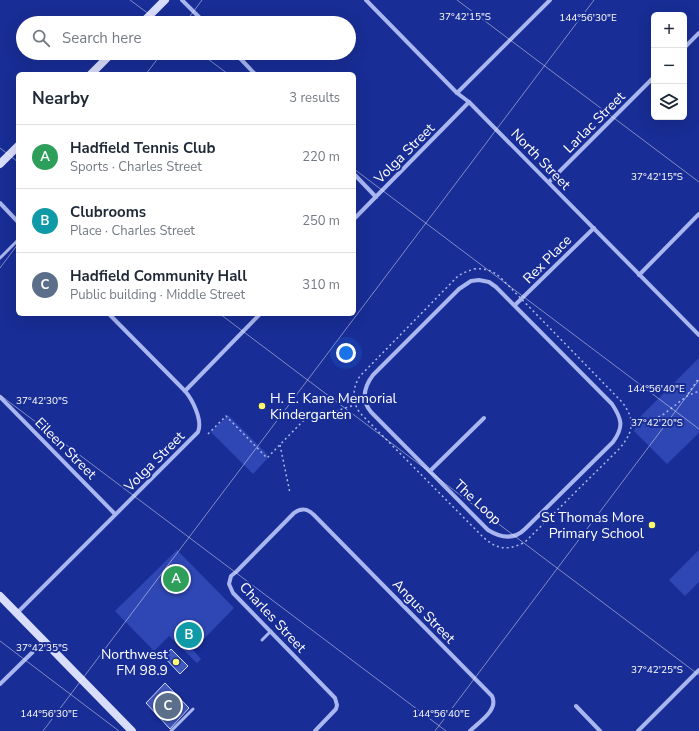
<!DOCTYPE html>
<meta charset="utf-8">
<style>
body{margin:0;font-family:"Nunito Sans",sans-serif;background:#f2f2f3;color:#1f2937}
.controls{position:absolute;right:12px;top:12px;display:grid;overflow:hidden;border-radius:6px;box-shadow:0 4px 16px #0002}
.controls button{width:36px;height:36px;display:grid;place-items:center;padding:0;border:0;border-bottom:1px solid #e0e1e3;background:#fff;color:#1f2937;font:20px sans-serif}
.you{position:absolute;left:346px;top:353px;width:14px;height:14px;margin:-10px;border:3px solid #fff;border-radius:50%;background:#1a73e8;box-shadow:0 0 0 6px #1a73e833}
.badge{display:grid;place-items:center;width:26px;height:26px;border-radius:50%;background:#0f766e;color:#fff;font-size:13px;font-weight:700}
.pin{position:absolute;translate:-50% -50%;border:2px solid #fff;box-shadow:0 1px 4px #0006}
.list{margin:0;padding:0;list-style:none}
h2{display:flex;justify-content:space-between;align-items:center;height:52px;margin:0;padding:0 16px;font-size:17px}
h2 small{font-size:13px;font-weight:400;color:#747a83}
.list li{display:grid;grid-template-columns:26px 1fr auto;gap:12px;align-items:center;box-sizing:border-box;height:64px;padding:0 16px;border-top:1px solid #e0e1e3}
.list b{display:block;font-size:15px;white-space:nowrap}
.list p{margin:0;font-size:13px;white-space:nowrap;color:#747a83}
.list em{font-size:13px;font-style:normal;color:#747a83}
.icon{flex:none;width:22px;height:22px;fill:none;stroke:currentColor;stroke-width:2;stroke-linecap:round;stroke-linejoin:round}
.map{position:relative;flex:none;width:699px;height:731px;overflow:hidden}
.search{position:absolute;background:#fff;box-shadow:0 4px 16px #0002;left:16px;top:16px;width:340px;height:44px;display:flex;align-items:center;gap:10px;box-sizing:border-box;padding:0 14px;border-radius:22px;color:#747a83;font-size:15px}
.panel{position:absolute;background:#fff;box-shadow:0 4px 16px #0002;left:16px;top:72px;width:340px;height:244px;border-radius:6px}
.map>svg:first-child{display:block}
.green{fill:#2f47b4}
.building{fill:#4157bc;stroke:#d0d8fb}
.lines{fill:none;stroke-linecap:round;stroke-linejoin:round}
.path{stroke:#a9b6f0;stroke-width:1.5;stroke-dasharray:2 3;stroke-linecap:butt}
.lane{stroke:#a9b6f0;stroke-width:3}
.street{stroke:#a9b6f0;stroke-width:4}
.secondary{stroke:#d8ddfb;stroke-width:8}
.ticks{fill:none;stroke:#fff;stroke-width:1;stroke-opacity:0.45}
.poi-dot{fill:#fffc69;stroke:#182d95;stroke-width:1.5}
.labels{text-anchor:middle;stroke-width:4;stroke-linejoin:round;paint-order:stroke}
.street-label{font-size:14px;fill:#fff;stroke:#182d95}
.poi-label{font-size:14px;fill:#fff;stroke:#182d95;text-anchor:end}
.ticks-label{font-size:10px;text-anchor:middle;fill:#fff;stroke:#182d95;stroke-width:4;stroke-linejoin:round;paint-order:stroke}
</style>
<div class="map">
<svg width="699" height="731" viewBox="0 0 699 731">
<rect width="100%" height="100%" fill="#182d95"/>
<!-- green -->
<g class="green">
<path d="M699,358v75l-32,31 -33,-33 5,-13z"/>
<path d="M228,415l39,39v5l-14,15 -42,-42z"/>
<path d="M177,550l57,58 -41,42 8,9 -4,4 -28,-27 -15,15 -39,-40z"/>
<path d="M699,550v32l-14,14 -16,-16z"/>
</g>
<!-- building -->
<g class="building">
<path d="M184,623l17,16 -7,8 -17,-16z"/>
<path d="M171,649l17,17 -8,8 -16,-17z"/>
<path d="M165,683l24,25 -19,21 -24,-26z"/>
</g>
<g class="lines">
<!-- path -->
<g class="path">
<path d="M474,269c10,-1 18,1 26,8l121,124c15,18 13,31 -2,48l-94,93c-19,10 -30,7 -45,-8l-120,-121c-8,-11 -8,-25 0,-37l98,-100 5,-3z"/>
<path d="M688,394l11,-16"/>
<path d="M631,421h10l3,3 20,-10 23,-18 12,-5"/>
<path d="M208,434l18,-18 41,42 36,-37 52,-16"/>
<path d="M280,445l10,48"/>
</g>
<!-- lane -->
<g class="lane">
<path d="M0,258l18,-18"/>
<path d="M262,640l9,-9"/>
<path d="M171,731l22,-22"/>
</g>
<!-- street -->
<g class="street">
<path d="M182,0l23,23"/>
<path d="M366,0l91,93 12,9 230,233"/>
<path d="M684,48l15,-15"/>
<path d="M235,53l20,21"/>
<path d="M457,93l93,-93"/>
<path d="M354,174l22,23"/>
<path d="M549,182l105,-105"/>
<path d="M0,203l18,19"/>
<path d="M354,219l115,-117"/>
<path d="M639,275l60,-61"/>
<path d="M479,280l10,2 7,5 116,117c10,15 12,23 1,38l-88,87c-11,11 -24,9 -37,1l-117,-118c-10,-12 -7,-25 2,-37l86,-86 12,-8z"/>
<path d="M515,305l79,-77"/>
<path d="M109,314l76,77"/>
<path d="M0,397l115,117"/>
<path d="M430,471l54,-53"/>
<path d="M17,613l181,-181c5,-12 -6,-33 -13,-41l75,-77"/>
<path d="M0,684l44,-43"/>
<path d="M576,706l24,25"/>
<path d="M315,731l21,-22 1,-4 -2,-7 -102,-105 -4,-9 2,-8 5,-4 58,-59c8,-6 14,-4 20,2l178,181c7,14 -13,26 -22,35"/>
<path d="M638,731l61,-61"/>
</g>
<!-- secondary -->
<g class="secondary">
<path d="M142,23l23,-23"/>
<path d="M91,74l21,-21"/>
<path d="M0,164l18,-18"/>
<path d="M0,596l132,135"/>
</g>
</g>
<!-- ticks -->
<path class="ticks" d="M130,0l31,23M457,0l242,182M185,23l17,-23M200,53l28,21M146,74l16,-21M0,148l18,14M354,169l345,260M0,268l18,-24M220,314l479,361M0,395l446,336M0,641l119,90M43,731l551,-731M435,731l264,-351"/>
<!-- markers -->
<g class="poi-dot">
<circle cx="262" cy="406" r="4"/>
<circle cx="652" cy="525" r="4"/>
<circle cx="176" cy="662" r="4"/>
</g>
<g class="labels">
<!-- street labels -->
<g class="street-label">
<text transform="translate(594 122) rotate(-45)" y="5">Larlac Street</text>
<text transform="translate(404 153) rotate(-45)" y="5">Volga Street</text>
<text transform="translate(541 159) rotate(46)" y="5">North Street</text>
<text transform="translate(547 259) rotate(-45)" y="5">Rex Place</text>
<text transform="translate(66 448) rotate(45)" y="5">Eileen Street</text>
<text transform="translate(154 461) rotate(-45)" y="5">Volga Street</text>
<text transform="translate(478 502) rotate(43)" y="5">The Loop</text>
<text transform="translate(424 611) rotate(46)" y="5">Angus Street</text>
<text transform="translate(273 617) rotate(47)" y="5">Charles Street</text>
</g>
<!-- poi labels -->
<g class="poi-label">
<text x="270" y="403" text-anchor="start">H. E. Kane Memorial<tspan x="270" dy="16">Kindergarten</tspan></text>
<text x="644" y="522">St Thomas More<tspan x="644" dy="16">Primary School</tspan></text>
<text x="168" y="659">Northwest<tspan x="168" dy="16">FM 98.9</tspan></text>
</g>
</g>
<g class="ticks-label">
<text x="465" y="20">37°42'15"S</text>
<text x="588" y="21">144°56'30"E</text>
<text x="657" y="180">37°42'15"S</text>
<text x="656" y="392">144°56'40"E</text>
<text x="42" y="404">37°42'30"S</text>
<text x="657" y="426">37°42'20"S</text>
<text x="42" y="651">37°42'35"S</text>
<text x="657" y="673">37°42'25"S</text>
<text x="49" y="717">144°56'30"E</text>
<text x="441" y="717">144°56'40"E</text>
</g>
</svg>
<div class="controls">
<button>+</button>
<button>−</button>
<button><svg class="icon" aria-label="layers" viewBox="0 0 24 24"><path d="M12 4l9 5-9 5-9-5zM3 14l9 5 9-5"/></svg></button>
</div>
<div class="you"></div>
<div class="pin badge" style="left:176px;top:579px;background:#2e9e5b">A</div>
<div class="pin badge" style="left:189px;top:635px;background:#0f9aa8">B</div>
<div class="pin badge" style="left:168px;top:706px;background:#5c6f8a">C</div>
<div class="search"><svg class="icon" aria-label="search" viewBox="0 0 24 24"><circle cx="10" cy="10" r="6"/><path d="M15 15l6 6"/></svg>Search here</div>
<section class="panel">
<h2>Nearby<small>3 results</small></h2>
<ul class="list">
<li><span class="badge" style="background:#2e9e5b">A</span><div><b>Hadfield Tennis Club</b><p>Sports · Charles Street</p></div><em>220 m</em></li>
<li><span class="badge" style="background:#0f9aa8">B</span><div><b>Clubrooms</b><p>Place · Charles Street</p></div><em>250 m</em></li>
<li><span class="badge" style="background:#5c6f8a">C</span><div><b>Hadfield Community Hall</b><p>Public building · Middle Street</p></div><em>310 m</em></li>
</ul>
</section>
</div>
